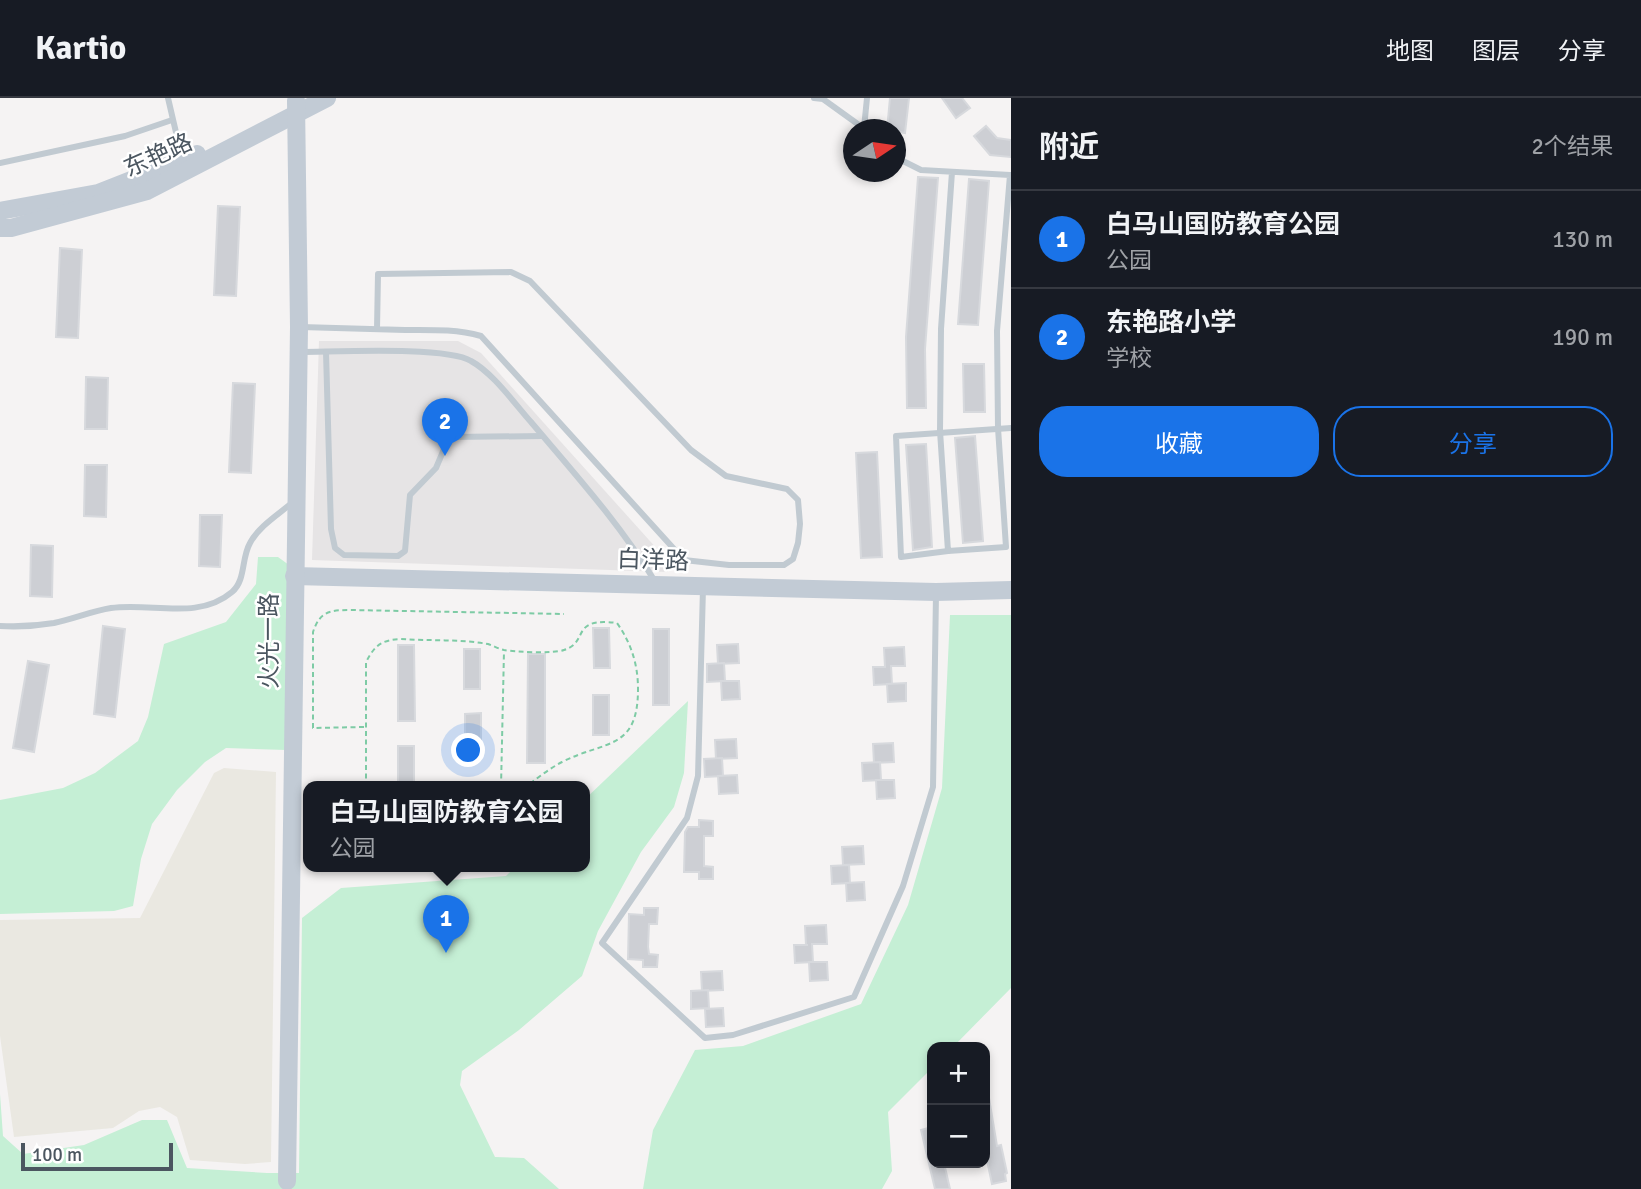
<!DOCTYPE html>
<html lang="zh">
<meta charset="utf-8">
<style>
body{margin:0;font-family:Signika,"Noto Sans SC",sans-serif;background:#242831;color:#f1f3f6}
.controls{position:absolute;right:21px;bottom:21px;display:grid;overflow:hidden;border-radius:14px;box-shadow:0 4px 10px #0003}
.controls button{width:63px;height:63px;display:grid;place-items:center;padding:0;border:0;border-bottom:2px solid #363941;background:#171b24;color:#f1f3f6;font:35px sans-serif}
.compass{position:absolute;left:843px;top:21px;width:63px;height:63px;border-radius:50%;background:#171b24;box-shadow:0 4px 10px #0003;rotate:77deg}
.scale{position:absolute;left:21px;bottom:18px;width:152px;box-sizing:border-box;padding-left:7px;border:4px solid #4b5660;border-top:0;font-size:19px;line-height:24px;white-space:nowrap;color:#4b5660;-webkit-text-stroke:5px #fff;paint-order:stroke}
.you{position:absolute;left:469px;top:653px;width:24px;height:24px;margin:-18px;border:5px solid #fff;border-radius:50%;background:#1a73e8;box-shadow:0 0 0 10px #1a73e833}
.badge{display:grid;place-items:center;width:46px;height:46px;border-radius:50%;background:#1a73e8;color:#fff;font-size:23px;font-weight:700}
.pin{position:absolute;translate:-50% -58px;filter:drop-shadow(0 2px 4px #0008)}
.pin::after{content:'';position:absolute;top:37px;width:24px;height:21px;background:inherit;clip-path:polygon(0 0,100% 0,50% 100%)}
.popup{position:absolute;left:303px;top:683px;width:287px;height:91px;box-sizing:border-box;display:grid;place-content:center;border-radius:14px;background:#171b24;filter:drop-shadow(0 2px 5px #0005);font-size:23px;white-space:nowrap;color:#9ea1a6}
.popup b{font-size:26px;color:#f1f3f6}
.popup::after{content:'';position:absolute;left:50%;top:100%;margin-left:-14px;border:14px solid transparent;border-top-color:#171b24}
.list{margin:0;padding:0;list-style:none}
h2{display:flex;justify-content:space-between;align-items:center;height:91px;margin:0;padding:0 28px;font-size:30px}
h2 small{font-size:23px;font-weight:400;color:#9ea1a6}
.list li{display:grid;grid-template-columns:46px 1fr auto;gap:21px;align-items:center;box-sizing:border-box;height:98px;padding:0 28px;border-top:2px solid #363941}
.list b{display:block;font-size:26px;white-space:nowrap}
.list p{margin:0;font-size:23px;white-space:nowrap;color:#9ea1a6}
.list em{font-size:23px;font-style:normal;color:#9ea1a6}
.actions{display:flex;gap:14px;padding:21px 28px}
.actions a{flex:1;padding:16px 0;border:2px solid #1a73e8;border-radius:28px;text-align:center;font-size:24px;color:#1a73e8}
.actions .main{background:#1a73e8;color:#fff}
.map{position:relative;flex:none;width:1011px;height:1091px;overflow:hidden}
header{display:flex;align-items:center;gap:42px;box-sizing:border-box;height:98px;padding:0 35px;background:#171b24;border-bottom:2px solid #363941}
header strong{font-size:33px}
nav{display:flex;gap:38px;margin-inline-start:auto;font-size:24px}
main{display:flex}
aside{flex:1;background:#171b24}
.map>svg:first-child{display:block}
.commercial{fill:#eae8e1}
.education{fill:#e6e4e5}
.green{fill:#c5efd5}
.building{fill:#cdcfd4;stroke:#d7d9dd;stroke-width:2}
.lines{fill:none;stroke-linecap:round;stroke-linejoin:round}
.path{stroke:#7ecba5;stroke-width:2;stroke-dasharray:5 3.5;stroke-linecap:butt}
.lane{stroke:#c1cad1;stroke-width:6}
.secondary{stroke:#c2cbd5;stroke-width:18}
.labels{text-anchor:middle;stroke-width:5;stroke-linejoin:round;paint-order:stroke}
.street-label{font-size:24px;fill:#4b5660;stroke:#fff}
</style>
<header>
<strong>Kartio</strong>
<nav><a>地图</a><a>图层</a><a>分享</a></nav>
</header>
<main>
<div class="map">
<svg width="1011" height="1091" viewBox="0 0 1011 1091">
<rect width="100%" height="100%" fill="#f5f3f3"/>
<!-- commercial -->
<path class="commercial" d="M224,670l52,4 -5,390 -26,2 -55,-4 -13,-43 -17,-10 -21,4 -26,17 -99,9 -14,-101v-116l140,-2 74,-145z"/>
<!-- education -->
<path class="education" d="M319,243h139l23,12 186,207 1,12 -356,-12z"/>
<!-- green -->
<g class="green">
<path d="M258,459h20l11,8 -3,185 -60,-2 -21,14 -28,28 -25,34 -11,35 -8,47 -19,5 -114,3v-114l63,-12 32,-15 43,-32 10,-24 16,-73 62,-22 30,-38z"/>
<path d="M950,517h61v373l-58,59h-21v21l-44,44 4,59 -10,18h-239l10,-59 42,-80 48,-4 118,-42 47,-99 34,-117z"/>
<path d="M688,603l-4,72 -10,34 -33,45 -43,79 -16,45 -63,54 -57,41 -2,14 35,72 29,1 35,31h-559v-95l3,42 20,18 61,-9 58,-25h25l20,48 80,5h32l3,-255 39,-30 165,-12 9,-9h69v-67z"/>
</g>
<!-- building -->
<g class="building">
<path d="M890,0h19l-4,35 -18,-3z"/>
<path d="M942,0h20l8,10 -14,10z"/>
<path d="M986,28l11,12 14,2v17l-21,-2 -16,-19z"/>
<path d="M918,79l20,1 -13,171 1,59h-19l-1,-71z"/>
<path d="M969,81l20,2 -11,144 -20,-1z"/>
<path d="M218,108l22,1 -4,89 -22,-1z"/>
<path d="M60,150l22,2 -4,88 -22,-1z"/>
<path d="M963,266h21l1,48h-21z"/>
<path d="M86,279l22,1 -1,51h-22z"/>
<path d="M233,285l22,1 -4,89 -22,-1z"/>
<path d="M975,338l8,105 -20,2 -8,-105z"/>
<path d="M926,346l6,103 -19,3 -7,-105z"/>
<path d="M877,354l5,105 -21,1 -5,-105z"/>
<path d="M85,367h22l-1,52 -22,-1z"/>
<path d="M200,417h22l-2,52 -21,-1z"/>
<path d="M31,447l22,1 -1,51 -22,-1z"/>
<path d="M103,528l22,3 -10,88 -21,-3z"/>
<path d="M593,530h16l1,40h-16z"/>
<rect x="653" y="531" width="16" height="76"/>
<path d="M738,546l1,19 -21,1 -1,-19z"/>
<path d="M398,547h16l1,76h-17z"/>
<path d="M904,549l1,19h-14l1,18 -18,1 -1,-18h12l-1,-19z"/>
<rect x="464" y="551" width="16" height="40"/>
<path d="M528,556h17v109h-18z"/>
<path d="M28,563l21,4 -15,87 -21,-4z"/>
<path d="M724,565l1,18 -18,1v-18z"/>
<path d="M721,583h18l1,18 -18,1z"/>
<path d="M906,585v18l-18,1 -1,-18z"/>
<rect x="593" y="597" width="16" height="40"/>
<path d="M481,615v41h-16v-40z"/>
<path d="M736,641l1,19 -21,1 -1,-19z"/>
<path d="M893,645l1,19 -20,1 -1,-19z"/>
<rect x="398" y="648" width="16" height="41"/>
<path d="M722,660l1,18 -18,1 -1,-18z"/>
<path d="M880,664l1,18 -18,1 -1,-18z"/>
<path d="M737,677l1,18 -19,1 -1,-18z"/>
<path d="M876,682h18l1,18 -18,1z"/>
<path d="M699,722l14,1v15h-9v30l9,1v12h-14v-7h-15l1,-40 3,-5h11z"/>
<path d="M863,748l1,18 -21,1 -1,-18z"/>
<path d="M849,767l1,18 -18,1 -1,-18z"/>
<path d="M864,784l1,18 -18,1 -1,-18z"/>
<path d="M644,810h14l-1,16h-8l-1,23 1,7 9,1 -1,12h-14v-7l-15,-1 1,-45 15,1z"/>
<path d="M826,827l1,19h-15l1,18 -18,1 -1,-18h14h-2l-1,-19z"/>
<path d="M809,864h18l1,18 -18,1z"/>
<path d="M722,873l1,19 -21,1 -1,-19z"/>
<path d="M708,892l1,18 -18,1v-18z"/>
<path d="M723,910l1,18 -18,1 -1,-18z"/>
<path d="M988,994l9,54 4,-1 6,28 -2,1 1,7 -14,3 -7,-33v-58z"/>
<path d="M932,1029v36h12l6,26h-15l-14,-59z"/>
</g>
<g class="lines">
<!-- path -->
<g class="path">
<path d="M364,629l-51,1v-96c7,-21 17,-22 38,-22l213,4"/>
<path d="M366,689v-125c9,-17 15,-22 35,-23 28,2 59,0 87,5 6,2 11,5 16,6 12,2 48,4 60,0 26,-8 5,-33 53,-27 14,20 21,41 21,66 0,62 -33,51 -76,73 -13,7 -25,16 -36,25"/>
<path d="M501,689l3,-136"/>
</g>
<!-- lane -->
<g class="lane">
<path d="M168,0l14,60"/>
<path d="M814,0l9,1 43,31"/>
<path d="M864,30l3,-30"/>
<path d="M895,59l26,13 89,5 -13,156 1,97 8,119 -58,4 -8,-120 1,-102 11,-157"/>
<path d="M0,65l125,-27 47,-16"/>
<path d="M301,229c34,1 69,2 104,3 26,0 51,-1 76,6l203,224 45,5h55l9,-6 5,-16 2,-19 -2,-24 -11,-11 -61,-13 -35,-26 -161,-169 -19,-9 -133,2 -1,55"/>
<path d="M300,254c35,0 146,-6 171,9 22,12 43,42 60,61 44,52 89,102 125,161"/>
<path d="M326,254l5,177 4,19 9,7 54,1 7,-5 5,-56 26,-27 11,-26 5,-5 90,-1"/>
<path d="M948,453l-47,6 -5,-121 115,-8"/>
<path d="M703,490l-5,188 -11,42 -85,125 103,95 28,-3 121,-38 49,-111 30,-99 3,-193"/>
<path d="M0,528c18,1 36,0 54,-3 19,-4 38,-12 57,-15 40,-6 87,13 121,-16 14,-12 9,-33 18,-49 9,-17 29,-29 43,-41"/>
</g>
<!-- secondary -->
<g class="secondary">
<path d="M0,113l98,-18 99,-39"/>
<path d="M0,130h11l136,-37 180,-93"/>
<path d="M294,478l642,16 75,-2"/>
<path d="M287,1083l12,-854 -3,-226"/>
</g>
</g>
<g class="labels">
<!-- street labels -->
<g class="street-label">
<text transform="translate(158 57) rotate(-24)" y="8">东艳路</text>
<text transform="translate(653 462) rotate(2)" y="8">白洋路</text>
<text transform="translate(269 543) rotate(-90)" y="8">火光一路</text>
</g>
</g>
</svg>
<div class="controls">
<button>+</button>
<button>−</button>
</div>
<svg class="compass" viewBox="-18 -18 36 36"><path d="M0-13l5 13h-10z" fill="#e53935"/><path d="M0 13l5-13h-10z" fill="#9ea1a6"/></svg>
<div class="scale">100 m</div>
<div class="you"></div>
<div class="pin badge" style="left:446px;top:855px">1</div>
<div class="popup"><b>白马山国防教育公园</b>公园</div>
<div class="pin badge" style="left:445px;top:358px">2</div>
</div>
<aside>
<h2>附近<small>2个结果</small></h2>
<ul class="list">
<li><span class="badge">1</span><div><b>白马山国防教育公园</b><p>公园</p></div><em>130 m</em></li>
<li><span class="badge">2</span><div><b>东艳路小学</b><p>学校</p></div><em>190 m</em></li>
</ul>
<div class="actions"><a class="main">收藏</a><a>分享</a></div>
</aside>
</main>
